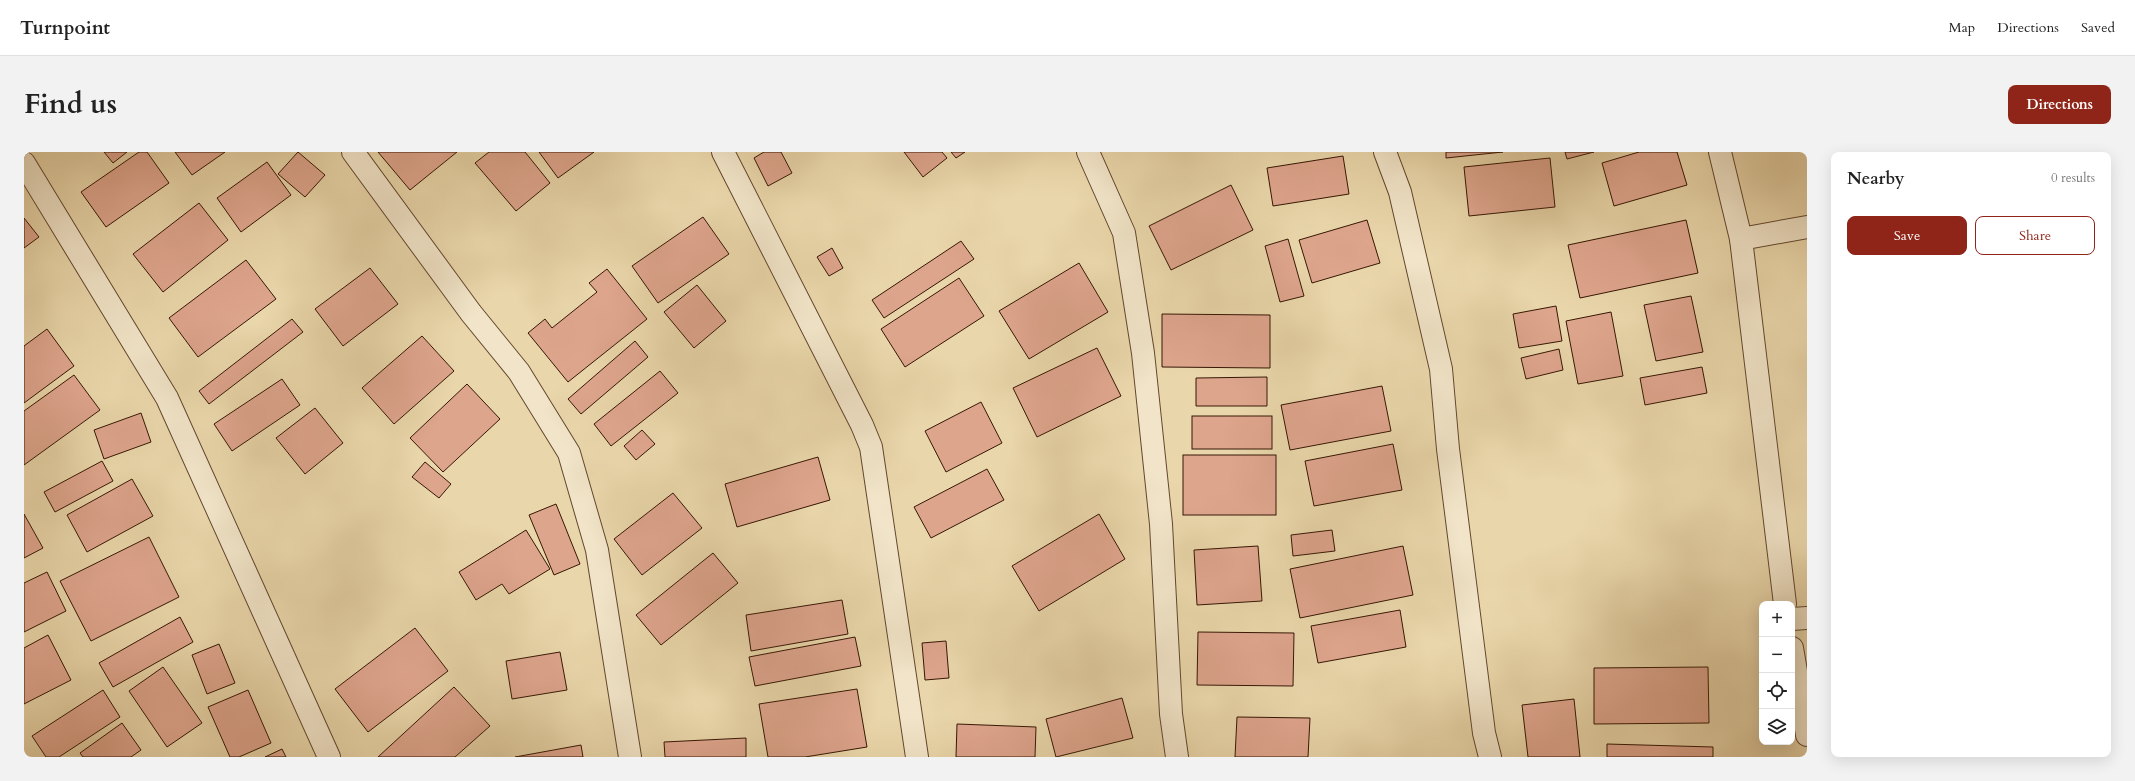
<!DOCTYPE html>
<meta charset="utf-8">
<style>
body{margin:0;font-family:Cardo,serif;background:#f2f2f2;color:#222}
.controls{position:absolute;right:12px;bottom:12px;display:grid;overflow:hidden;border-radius:8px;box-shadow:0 4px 16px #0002}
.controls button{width:36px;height:36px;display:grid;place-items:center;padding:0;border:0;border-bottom:1px solid #e0e0e0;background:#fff;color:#222;font:20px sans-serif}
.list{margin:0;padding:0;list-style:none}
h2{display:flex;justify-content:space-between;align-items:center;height:52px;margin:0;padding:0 16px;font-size:17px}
h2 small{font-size:13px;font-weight:400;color:#767676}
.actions{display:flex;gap:8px;padding:12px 16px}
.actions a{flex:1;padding:9px 0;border:1px solid #8f2418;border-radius:8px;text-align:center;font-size:14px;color:#8f2418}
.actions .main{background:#8f2418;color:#fff}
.icon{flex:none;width:22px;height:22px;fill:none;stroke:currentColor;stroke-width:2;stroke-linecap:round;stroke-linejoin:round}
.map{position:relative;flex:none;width:1783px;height:605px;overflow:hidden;border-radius:8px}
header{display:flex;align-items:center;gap:24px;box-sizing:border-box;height:56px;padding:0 20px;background:#fff;border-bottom:1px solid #e0e0e0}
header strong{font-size:19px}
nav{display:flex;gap:22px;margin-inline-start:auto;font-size:14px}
.intro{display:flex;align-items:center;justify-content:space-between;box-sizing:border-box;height:96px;padding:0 24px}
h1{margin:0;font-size:28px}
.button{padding:10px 18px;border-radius:8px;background:#8f2418;color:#fff;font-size:14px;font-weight:700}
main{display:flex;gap:24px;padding:0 24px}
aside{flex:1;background:#fff;border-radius:8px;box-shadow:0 4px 16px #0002}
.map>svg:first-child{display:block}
.building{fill:#dea58d;stroke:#361704}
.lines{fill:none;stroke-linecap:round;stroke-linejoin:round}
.minor-casing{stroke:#63472e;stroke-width:24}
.minor{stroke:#f1e4c8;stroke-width:22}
</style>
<header>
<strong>Turnpoint</strong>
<nav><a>Map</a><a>Directions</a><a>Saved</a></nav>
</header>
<div class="intro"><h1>Find us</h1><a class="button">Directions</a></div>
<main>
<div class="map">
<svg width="1783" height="605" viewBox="0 0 1783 605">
<rect width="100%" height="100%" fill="#e9d6aa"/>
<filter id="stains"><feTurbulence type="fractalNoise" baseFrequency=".005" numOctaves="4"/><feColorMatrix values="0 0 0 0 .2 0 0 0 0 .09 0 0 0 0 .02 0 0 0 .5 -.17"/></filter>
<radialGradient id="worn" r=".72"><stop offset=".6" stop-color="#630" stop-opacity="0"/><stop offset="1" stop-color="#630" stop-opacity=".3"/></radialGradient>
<!-- building -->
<g class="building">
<path d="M80,0h23l-14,11z"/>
<path d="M115,0h8l22,31 -63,44 -25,-35z"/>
<path d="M151,0h50l-33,23z"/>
<path d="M274,0l27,23 -20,22 -27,-23z"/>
<path d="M354,0h79l-47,38z"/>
<path d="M465,0h36l25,31 -34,28 -41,-48z"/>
<path d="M515,0h55l-36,26z"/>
<path d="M740,0h17l11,21 -24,13 -14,-28z"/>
<path d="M880,0h38l5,6 -24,19z"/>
<path d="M927,0h14l-9,6z"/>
<path d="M1422,0h57l-57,6z"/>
<path d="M1541,0h29l-27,7z"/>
<path d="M1615,0h38l10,33 -73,21 -12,-43z"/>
<path d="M1319,4l6,38 -76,12 -6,-38z"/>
<path d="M1526,6l5,49 -86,9 -5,-49z"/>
<path d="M243,10l24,33 -50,37 -24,-34z"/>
<path d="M1207,33l22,45 -82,40 -22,-44z"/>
<path d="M175,51l29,37 -65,52 -30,-38z"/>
<path d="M679,65l26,37 -71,49 -26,-37z"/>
<path d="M0,66l15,19 -15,11z"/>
<path d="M1343,68l13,43 -68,20 -13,-43z"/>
<path d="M1662,68l12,53 -118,25 -12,-53z"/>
<path d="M1264,87l16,57 -24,6 -15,-56z"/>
<path d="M937,89l13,18 -90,59 -12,-18z"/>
<path d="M808,96l11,20 -14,8 -12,-19z"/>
<path d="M222,108l30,39 -78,58 -29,-39z"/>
<path d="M1055,111l29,49 -79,47 -30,-48z"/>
<path d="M346,116l28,36 -55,42 -28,-37z"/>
<path d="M583,117l40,50 -79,63 -40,-49 17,-14 7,9 45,-36 -8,-9z"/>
<path d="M935,126l25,38 -79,51 -24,-38z"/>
<path d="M673,133l29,36 -32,27 -30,-36z"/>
<path d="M1667,144l12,56 -47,9 -12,-56z"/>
<path d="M1532,154l6,35 -43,7 -6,-34z"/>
<path d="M1587,160l12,64 -45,8 -12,-63z"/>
<path d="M1138,162l108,1v53l-108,-1z"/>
<path d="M268,167l11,13 -94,72 -10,-13z"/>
<path d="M23,177l27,37 -50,37v-57z"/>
<path d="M398,184l32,35 -60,53 -32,-36z"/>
<path d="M611,189l13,16 -67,57 -13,-15z"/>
<path d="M1073,196l24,48 -84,41 -24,-49z"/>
<path d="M1535,197l4,21 -37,9 -5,-21z"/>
<path d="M1678,215l5,26 -62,12 -5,-27z"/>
<path d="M636,219l18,22 -67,53 -17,-22z"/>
<path d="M50,223l26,35 -76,55v-54z"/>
<path d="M1243,225v29h-71v-28z"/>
<path d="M258,227l18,26 -68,46 -18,-27z"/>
<path d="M443,232l33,35 -57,53 -33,-34z"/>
<path d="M1358,234l9,45 -101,19 -9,-45z"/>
<path d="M957,250l21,41 -56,29 -21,-41z"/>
<path d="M291,256l28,35 -38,31 -29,-36z"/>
<path d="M117,261l10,29 -47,17 -10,-29z"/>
<rect x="1168" y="264" width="80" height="33"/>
<path d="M618,278l13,14 -19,16 -12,-14z"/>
<path d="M1369,292l9,46 -88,16 -9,-45z"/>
<rect x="1159" y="303" width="93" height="60"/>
<path d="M794,305l12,43 -93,27 -12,-43z"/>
<path d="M78,309l11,20 -58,31 -11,-20z"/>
<path d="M401,310l26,22 -12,14 -27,-21z"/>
<path d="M963,317l17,31 -73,38 -17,-31z"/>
<path d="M108,327l21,37 -66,36 -20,-37z"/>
<path d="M649,341l29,35 -60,47 -28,-36z"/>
<path d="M532,352l24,60 -26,11 -25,-60z"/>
<path d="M0,362l19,34 -19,10z"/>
<path d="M1075,362l26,45 -86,52 -27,-45z"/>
<path d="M502,378l24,39 -41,25 -7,-10 -26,16 -17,-28z"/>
<path d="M1308,378l3,21 -42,5 -2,-21z"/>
<path d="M125,385l30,60 -88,44 -31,-60z"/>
<path d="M1234,394l4,55 -65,4 -3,-55z"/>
<path d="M1379,394l10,49 -113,23 -10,-49z"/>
<path d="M689,401l25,30 -77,62 -25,-30z"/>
<path d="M23,420l19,39 -42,21v-49z"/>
<path d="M818,448l6,34 -97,17 -5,-36z"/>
<path d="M1376,458l6,37 -88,16 -7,-37z"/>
<path d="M156,465l13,25 -80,45 -14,-24z"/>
<path d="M391,476l33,43 -80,61 -33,-43z"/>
<path d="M1174,480l96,1 -1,53 -96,-1z"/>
<path d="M24,483l23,45 -47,24v-56z"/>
<path d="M831,485l6,29 -106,20 -6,-29z"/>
<path d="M922,489l3,37 -24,2 -3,-37z"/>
<path d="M195,492l16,39 -28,11 -15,-39z"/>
<path d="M536,500l7,38 -55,9 -6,-38z"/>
<path d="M139,515l39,56 -35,24 -38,-56z"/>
<path d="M1684,515l1,56 -115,1v-56z"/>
<path d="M430,535l36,39 -35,31h-77z"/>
<path d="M833,537l10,58 -62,10h-37l-9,-53z"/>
<path d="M79,538l17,27 -61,40h-13l-14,-21z"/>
<path d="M224,538l23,53 -32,14h-9l-22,-50z"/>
<path d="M1098,546l11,40 -77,19 -10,-38z"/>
<path d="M1550,547l6,58h-52l-6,-52z"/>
<path d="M1213,565l73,1 -2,39h-73z"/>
<path d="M98,571l19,27 -10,7h-48l-3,-4z"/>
<path d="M933,572l79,3 -1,30h-79z"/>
<path d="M722,586v19h-81l-1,-15z"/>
<path d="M1583,592l106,3v10h-106z"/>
<path d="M557,593l2,12h-68z"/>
<path d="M258,597l4,8h-21z"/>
</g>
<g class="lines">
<defs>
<g id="minor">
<path d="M329,0l118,161 48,59 50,81 28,97 33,207"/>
<path d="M699,0l139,273 9,22 46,310"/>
<path d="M1064,0l36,81 19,120 18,171 10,190 6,43"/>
<path d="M1361,0l15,40 41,177 7,80 36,284 6,24"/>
<path d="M1696,0l21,87 44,365"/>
<path d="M0,11l143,235 162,359"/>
<path d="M1717,87l66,-12"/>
<path d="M1768,467l15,-1"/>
<path d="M1768,496l15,87"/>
</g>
</defs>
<!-- minor casing -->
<use href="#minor" class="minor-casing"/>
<!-- minor -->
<use href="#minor" class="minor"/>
</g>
<rect width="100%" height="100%" filter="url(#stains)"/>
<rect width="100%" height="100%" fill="url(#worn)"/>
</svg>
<div class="controls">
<button>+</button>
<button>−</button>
<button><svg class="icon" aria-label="locate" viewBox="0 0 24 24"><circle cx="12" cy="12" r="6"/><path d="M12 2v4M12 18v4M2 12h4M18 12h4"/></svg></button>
<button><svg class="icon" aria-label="layers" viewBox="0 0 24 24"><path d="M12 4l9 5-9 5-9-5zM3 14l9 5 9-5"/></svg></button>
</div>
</div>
<aside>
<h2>Nearby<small>0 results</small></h2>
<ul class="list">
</ul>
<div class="actions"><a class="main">Save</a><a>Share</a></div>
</aside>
</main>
